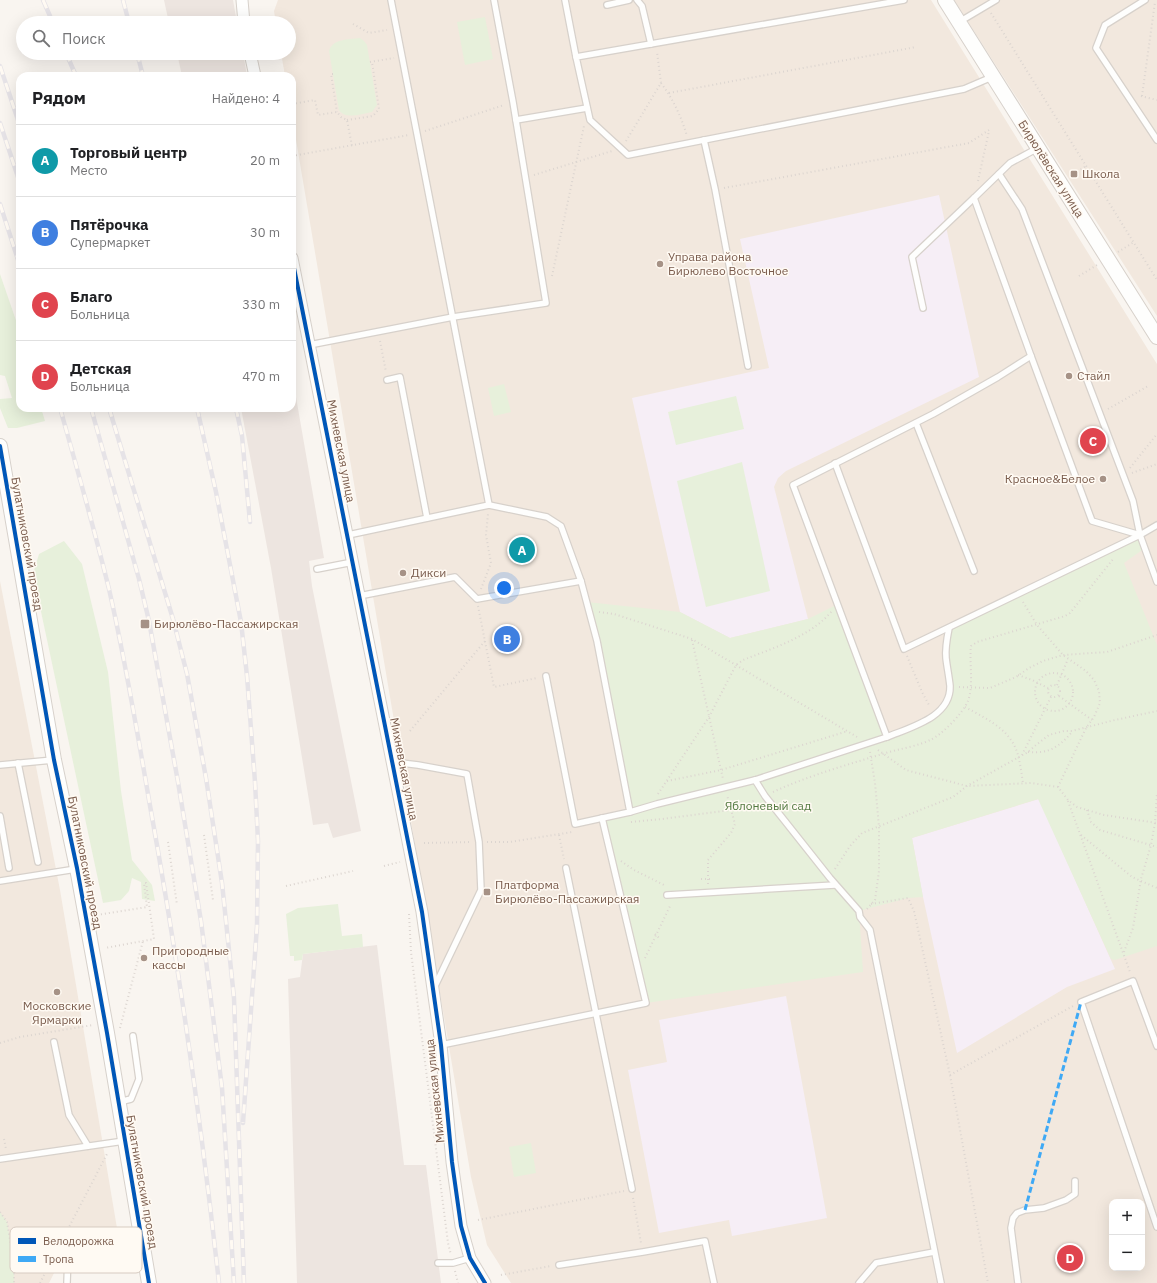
<!DOCTYPE html>
<html lang="ru">
<meta charset="utf-8">
<style>
body{margin:0;font-family:"IBM Plex Sans",sans-serif;background:#f2f2f2;color:#202124}
.controls{position:absolute;right:12px;bottom:12px;display:grid;overflow:hidden;border-radius:8px;box-shadow:0 4px 16px #0002}
.controls button{width:36px;height:36px;display:grid;place-items:center;padding:0;border:0;border-bottom:1px solid #e0e0e0;background:#fff;color:#202124;font:20px sans-serif}
.you{position:absolute;left:504px;top:588px;width:14px;height:14px;margin:-10px;border:3px solid #fff;border-radius:50%;background:#1a73e8;box-shadow:0 0 0 6px #1a73e833}
.badge{display:grid;place-items:center;width:26px;height:26px;border-radius:50%;background:#5c5450;color:#fff;font-size:13px;font-weight:700}
.pin{position:absolute;translate:-50% -50%;border:2px solid #fff;box-shadow:0 1px 4px #0006}
.list{margin:0;padding:0;list-style:none}
h2{display:flex;justify-content:space-between;align-items:center;height:52px;margin:0;padding:0 16px;font-size:17px}
h2 small{font-size:13px;font-weight:400;color:#757577}
.list li{display:grid;grid-template-columns:26px 1fr auto;gap:12px;align-items:center;box-sizing:border-box;height:72px;padding:0 16px;border-top:1px solid #e0e0e0}
.list b{display:block;font-size:15px;white-space:nowrap}
.list p{margin:0;font-size:13px;white-space:nowrap;color:#757577}
.list em{font-size:13px;font-style:normal;color:#757577}
.icon{flex:none;width:22px;height:22px;fill:none;stroke:currentColor;stroke-width:2;stroke-linecap:round;stroke-linejoin:round}
.map{position:relative;flex:none;width:1157px;height:1283px;overflow:hidden}
.search{position:absolute;background:#fff;box-shadow:0 4px 16px #0002;left:16px;top:16px;width:280px;height:44px;display:flex;align-items:center;gap:10px;box-sizing:border-box;padding:0 14px;border-radius:22px;color:#757577;font-size:15px}
.panel{position:absolute;background:#fff;box-shadow:0 4px 16px #0002;left:16px;top:72px;width:280px;height:340px;border-radius:12px}
.map>svg:first-child{display:block}
.residential{fill:#f2e8de;fill-rule:evenodd}
.industrial{fill:#ede5e0}
.education{fill:#f6eef6}
.green{fill:#e7f0db}
.lines{fill:none;stroke-linecap:round;stroke-linejoin:round}
.service-casing{stroke:#d7d1cb;stroke-width:8}
.minor-casing{stroke:#d7d1cb;stroke-width:13}
.tertiary-casing{stroke:#d7d1cb;stroke-width:16}
.path{stroke:#dcd5d0;stroke-width:2;stroke-dasharray:1 3;stroke-linecap:butt}
.service{stroke:#fefefd;stroke-width:5.5}
.minor{stroke:#fefefd;stroke-width:11}
.tertiary{stroke:#fefefd;stroke-width:14}
.rail-casing{stroke:#e6e3e7;stroke-width:4.5}
.rail{stroke:#fffaf3;stroke-width:3;stroke-dasharray:9;stroke-linecap:butt}
.quiet{stroke:#3fa9f5;stroke-width:3;stroke-dasharray:6 3;stroke-linecap:butt}
.cycleway-casing{stroke:#fffaf3;stroke-width:6}
.cycleway{stroke:#0057b8;stroke-width:4}
.poi-dot{fill:#a69286;stroke:#fffaf3;stroke-width:1.5}
.labels{text-anchor:middle;stroke-width:3;stroke-linejoin:round;paint-order:stroke}
.street-label{font-size:12px;fill:#7a5c4d;stroke:#fffaf3}
.poi-label{font-size:12px;fill:#7a5c4d;stroke:#fffaf3;text-anchor:start}
.park-label{font-size:12px;fill:#537a41;stroke:#fffaf3}
.key{fill:#fffaf3;stroke:#d7cbc1;stroke-width:1}
.key-label{font-size:11px;fill:#7a5c4d}
</style>
<div class="map">
<svg width="1157" height="1283" viewBox="0 0 1157 1283">
<rect width="100%" height="100%" fill="#f9f5f0"/>
<!-- residential -->
<g class="residential">
<path d="M278,0h653l226,364v919h-646l-24,-38 -16,-68 -179,-1061v-40h-7l-4,-23h8v-30h-13l-2,-12zM1112,1202h30v66h-30z"/>
<path d="M954,0h203v316z"/>
<path d="M0,581l60,309 59,350 -49,1 -21,42h-49z"/>
</g>
<!-- industrial -->
<g class="industrial">
<path d="M164,0h69l4,23h-68z"/>
<path d="M177,53h66l4,23h-65z"/>
<path d="M292,374l32,184 -15,3 3,25 49,245 -28,7 -5,-15 -15,2 -42,-257 -30,-160h51z"/>
<path d="M377,945l27,220h22l15,118h-144l-9,-304 12,-2 3,-23z"/>
</g>
<!-- education -->
<g class="education">
<path d="M939,195l40,182 -193,94 -8,7 -4,9 34,132 -78,19 -50,-26 -48,-214 137,-30 -29,-129z"/>
<path d="M1039,799l76,170 -48,18 -110,66 -34,-156 -11,-59z"/>
<path d="M786,996l41,222 -95,18 -3,-16 -70,13 -31,-163 39,-8 -8,-42z"/>
</g>
<!-- green -->
<g class="green">
<path d="M485,17l8,42 -28,6 -8,-43z"/>
<path d="M360,38l4,3 3,4 10,60 -5,7c-11,2 -26,8 -33,-2l-10,-59c4,-13 19,-11 31,-13z"/>
<path d="M0,274l20,58v76h21l4,13 -28,7h-9l-8,-20v-9l12,-1 -7,-22 -5,-1z"/>
<path d="M504,384l7,28 -17,4 -6,-28z"/>
<path d="M736,396l8,33 -68,16 -8,-33z"/>
<path d="M742,462l28,129 -64,16 -29,-126z"/>
<path d="M1140,535l5,13 -21,15 33,82v301l-42,14 -4,-1 -73,-160 -126,39 11,59 -15,1 -49,13 4,61 -217,31 -44,-185 28,-6 -43,-210 93,10 50,26 78,-19 30,-15 49,132 37,-14 21,-17 5,-18 -4,-30 3,-29z"/>
<path d="M64,541l18,23 26,108 13,119 11,69 20,25 3,16 -13,-2 -1,-17 -9,-4 -3,13 -8,9 -18,3 -70,-329 6,-20z"/>
<path d="M338,904l4,32 20,-2 1,13 -60,7 -1,6 -8,1v-5h-4l-4,-42 12,-6z"/>
<path d="M531,1143l5,30 -22,4 -5,-30z"/>
<path d="M0,1212l7,10 7,41v20h-14z"/>
</g>
<g class="lines">
<defs>
<g id="service">
<path d="M391,0l98,505"/>
<path d="M565,0l11,57"/>
<path d="M637,0l5,6 9,38"/>
<path d="M904,0l-328,57 14,63 38,35 336,-66 28,-12"/>
<path d="M1145,0l-40,25 -9,23 61,92"/>
<path d="M607,5l22,-5"/>
<path d="M959,22l37,-22"/>
<path d="M516,120l71,-12"/>
<path d="M704,140l11,49 33,177"/>
<path d="M999,174l23,35 111,292 7,34 17,47"/>
<path d="M923,308l-11,-51 62,-59"/>
<path d="M309,345l144,-28 93,-14 -33,-201 -19,-102"/>
<path d="M1031,356l61,165 48,14"/>
<path d="M387,380l13,-3 27,141"/>
<path d="M916,423l58,148"/>
<path d="M835,463l69,186 236,-114 17,-10"/>
<path d="M348,535l141,-30 58,12 14,9 20,55"/>
<path d="M317,569l36,-7"/>
<path d="M359,596l96,-19 22,22 104,-18 16,60 33,171 -55,12 -29,-148"/>
<path d="M887,737c24,-10 64,-20 63,-51 -1,-10 -3,-19 -4,-28 -1,-10 1,-20 3,-30"/>
<path d="M393,762l25,3 49,9 12,68 2,48 -47,98"/>
<path d="M18,763l20,99"/>
<path d="M0,765l53,-5"/>
<path d="M755,780l10,16 65,82 29,33 1,6 10,13 71,353"/>
<path d="M630,812l27,-8 98,-24 132,-43 -94,-252 140,-71 65,-37 33,-21 -57,-158 36,-35 28,-15"/>
<path d="M0,816l9,52"/>
<path d="M566,868l66,321"/>
<path d="M0,881l76,-12"/>
<path d="M667,895l168,-10"/>
<path d="M54,1042l15,73 19,31"/>
<path d="M441,1045l205,-42 -44,-185"/>
<path d="M1157,1046l-24,-65 -52,21 76,225"/>
<path d="M119,1102l12,-3 8,-20 -6,-43"/>
<path d="M0,1159l124,-18"/>
<path d="M438,1263h15l17,-5"/>
<path d="M559,1265l84,-13 62,-11 9,42"/>
<path d="M67,1283l1,-28 76,-3"/>
<path d="M859,1283l17,-20 58,-11"/>
<path d="M1018,1283l-7,-55 2,-10 4,-5 8,-3 19,-2 22,-8 9,-6v-13"/>
</g>
<g id="minor">
<path d="M242,0l2,23"/>
<path d="M250,53l5,23"/>
<path d="M292,258l130,654 19,133 11,117 9,64 9,32 15,25"/>
</g>
<g id="tertiary">
<path d="M945,0l212,337"/>
<path d="M0,446l54,314 23,108 30,165 42,250"/>
</g>
</defs>
<!-- service casing -->
<use href="#service" class="service-casing"/>
<!-- minor casing -->
<use href="#minor" class="minor-casing"/>
<!-- tertiary casing -->
<use href="#tertiary" class="tertiary-casing"/>
<!-- path -->
<g class="path">
<path d="M991,13l166,267"/>
<path d="M353,24l16,9 18,-3"/>
<path d="M370,62l24,-4"/>
<path d="M333,74h-2l6,38"/>
<path d="M661,83c12,16 20,33 26,53"/>
<path d="M669,93l247,-46"/>
<path d="M1141,96l16,4"/>
<path d="M1142,96l13,-94"/>
<path d="M292,104l23,-4 3,15 19,-3 4,5 6,3 5,26"/>
<path d="M347,120l26,-4 6,-7 -7,-47"/>
<path d="M425,131l79,-26"/>
<path d="M626,141l35,-58 -4,-31"/>
<path d="M292,156l117,-21"/>
<path d="M1074,174l12,-8"/>
<path d="M534,175l78,-24"/>
<path d="M978,181l11,-50"/>
<path d="M724,188l245,-45 20,-13"/>
<path d="M1118,252l16,-10"/>
<path d="M552,276l32,-150"/>
<path d="M1079,276l18,-11"/>
<path d="M380,341l6,31"/>
<path d="M1108,409l40,-23"/>
<path d="M1130,468l27,-34"/>
<path d="M1132,473l25,-9"/>
<path d="M481,589l10,-26 -5,-28 2,-21"/>
<path d="M1023,602l14,23 26,30 23,16 8,9 5,11 1,12 -6,14 -8,11 -28,59"/>
<path d="M478,606l16,81 43,-9"/>
<path d="M599,612l15,2 78,25 165,98"/>
<path d="M692,640l31,139"/>
<path d="M907,656l15,36 8,15"/>
<circle cx="1054" cy="692" r="19"/>
<path d="M1018,675l14,5 16,8"/>
<circle cx="1054" cy="691" r="6"/>
<path d="M1057,685l11,-26"/>
<path d="M959,687l31,1 26,-11 13,-9 14,-7 20,-6 44,-3 50,-17"/>
<path d="M1059,696l33,24"/>
<path d="M965,707c18,10 41,20 50,40 5,11 6,24 8,36"/>
<path d="M410,731l75,-90"/>
<path d="M878,750l28,20 61,16 64,-3 27,4 10,13 9,7 27,8 53,8"/>
<path d="M1028,752c21,2 31,-5 44,-20"/>
<path d="M1022,755l29,-58"/>
<path d="M667,781l54,-11 127,-39"/>
<path d="M773,792c37,-17 77,-28 116,-40 11,-3 32,-7 41,-12 12,-5 33,-27 38,-39 6,-17 1,-37 3,-55l6,-4 88,-26 5,-3 44,-55"/>
<path d="M658,794l51,-77 27,-52 7,-5c30,-12 67,-23 89,-49"/>
<path d="M1068,801l62,171"/>
<path d="M1087,810l4,12 9,8 57,17"/>
<path d="M631,822l31,-3 69,-9 25,-10"/>
<path d="M204,835l9,65"/>
<path d="M559,835l5,24"/>
<path d="M1081,835l51,42 25,11"/>
<path d="M168,842l9,63"/>
<path d="M487,842h23l62,-10"/>
<path d="M424,843l47,-1"/>
<path d="M621,861l13,9 32,16"/>
<path d="M384,866l16,-4"/>
<path d="M835,869l15,-23 12,-13 91,-36 14,-11 61,-34 8,-7 13,-10 15,-4h8l43,-11 42,-9"/>
<path d="M701,879h11"/>
<path d="M708,884v-24l23,-27 4,-9 -8,-29"/>
<path d="M286,886l67,-15"/>
<path d="M871,904l37,-6 6,13 36,164 38,208"/>
<path d="M867,909l8,-9 4,-29v-44l-4,-44 -5,-31"/>
<path d="M409,914l2,38 37,291 3,12"/>
<path d="M97,915l50,-8 -3,-24h2l8,56 -49,9"/>
<path d="M655,934l4,4"/>
<path d="M1124,952l9,-24 8,-49 10,-34 4,-22 2,-30"/>
<path d="M645,958l26,-54"/>
<path d="M120,1028l23,-87"/>
<path d="M0,1043l20,-6 73,-12"/>
<path d="M950,1075l123,-69"/>
<path d="M4,1139l2,10"/>
<path d="M633,1198l8,45"/>
<path d="M0,1212l7,10 7,41v20"/>
<path d="M478,1220l146,-29"/>
<path d="M455,1271l3,12"/>
<path d="M501,1275l50,-9"/>
<path d="M40,1283l68,-131"/>
</g>
<!-- service -->
<use href="#service" class="service"/>
<!-- minor -->
<use href="#minor" class="minor"/>
<!-- tertiary -->
<use href="#tertiary" class="tertiary"/>
<defs>
<g id="rail">
<path d="M43,0l10,23"/>
<path d="M123,0l6,23"/>
<path d="M66,53l10,23"/>
<path d="M137,53l6,23"/>
<path d="M0,66l20,60"/>
<path d="M0,123l20,60"/>
<path d="M0,204l20,62"/>
<path d="M60,408c17,60 34,120 49,181 16,70 28,141 40,211 29,160 52,321 70,483"/>
<path d="M91,408l48,171 10,42 29,161 23,139 21,167 12,195"/>
<path d="M109,408l64,211 14,55 19,104 16,105 12,115 10,285"/>
<path d="M197,408l19,84 25,130 6,54 8,106 3,59 -1,85 -14,197"/>
<path d="M236,408l6,28 8,86"/>
</g>
</defs>
<!-- rail casing -->
<use href="#rail" class="rail-casing"/>
<!-- rail -->
<use href="#rail" class="rail"/>
<!-- quiet -->
<path class="quiet" d="M1025,1210l56,-208"/>
<defs>
<g id="cycleway">
<path d="M292,258l130,654 19,133 11,117 9,64 9,32 15,25"/>
<path d="M0,446l54,314 23,108 30,165 42,250"/>
</g>
</defs>
<!-- cycleway casing -->
<use href="#cycleway" class="cycleway-casing"/>
<!-- cycleway -->
<use href="#cycleway" class="cycleway"/>
</g>
<!-- markers -->
<g class="poi-dot">
<rect x="1070" y="170" width="8" height="8" rx="2"/>
<circle cx="660" cy="264" r="4"/>
<circle cx="1069" cy="376" r="4"/>
<circle cx="1103" cy="479" r="4"/>
<circle cx="403" cy="573" r="4"/>
<rect x="140" y="619" width="10" height="10" rx="2"/>
<rect x="483" y="888" width="8" height="8" rx="2"/>
<circle cx="144" cy="958" r="4"/>
<circle cx="57" cy="992" r="4"/>
</g>
<g class="labels">
<!-- street labels -->
<g class="street-label">
<text transform="translate(1051 169) rotate(58)" y="4">Бирюлёвская улица</text>
<text transform="translate(341 451) rotate(79)" y="4">Михневская улица</text>
<text transform="translate(27 544) rotate(80)" y="4">Булатниковский проезд</text>
<text transform="translate(404 769) rotate(79)" y="4">Михневская улица</text>
<text transform="translate(85 863) rotate(79)" y="4">Булатниковский проезд</text>
<text transform="translate(435 1091) rotate(-96)" y="4">Михневская улица</text>
<text transform="translate(142 1182) rotate(80)" y="4">Булатниковский проезд</text>
</g>
<!-- poi labels -->
<g class="poi-label">
<text x="1082" y="178">Школа</text>
<text x="668" y="261">Управа района<tspan x="668" dy="14">Бирюлево Восточное</tspan></text>
<text x="1077" y="380">Стайл</text>
<text x="1095" y="483" text-anchor="end">Красное&amp;Белое</text>
<text x="411" y="577">Дикси</text>
<text x="154" y="628">Бирюлёво-Пассажирская</text>
<text x="495" y="889">Платформа<tspan x="495" dy="14">Бирюлёво-Пассажирская</tspan></text>
<text x="152" y="955">Пригородные<tspan x="152" dy="14">кассы</tspan></text>
<text x="57" y="1010" text-anchor="middle">Московские<tspan x="57" dy="14">Ярмарки</tspan></text>
</g>
<!-- park labels -->
<g class="park-label">
<text x="768" y="810">Яблоневый сад</text>
</g>
</g>
<!-- legend -->
<rect x="10" y="1227" width="132" height="46" rx="6" class="key"/>
<rect x="18" y="1238" width="18" height="6" fill="#0057b8"/>
<rect x="18" y="1256" width="18" height="6" fill="#3fa9f5"/>
<g class="key-label">
<text x="43" y="1245">Велодорожка</text>
<text x="43" y="1263">Тропа</text>
</g>
</svg>
<div class="controls">
<button>+</button>
<button>−</button>
</div>
<div class="you"></div>
<div class="pin badge" style="left:522px;top:550px;background:#0f9aa8">A</div>
<div class="pin badge" style="left:507px;top:639px;background:#3f7fe0">B</div>
<div class="pin badge" style="left:1093px;top:441px;background:#e0444e">C</div>
<div class="pin badge" style="left:1070px;top:1258px;background:#e0444e">D</div>
<div class="search"><svg class="icon" aria-label="search" viewBox="0 0 24 24"><circle cx="10" cy="10" r="6"/><path d="M15 15l6 6"/></svg>Поиск</div>
<section class="panel">
<h2>Рядом<small>Найдено: 4</small></h2>
<ul class="list">
<li><span class="badge" style="background:#0f9aa8">A</span><div><b>Торговый центр</b><p>Место</p></div><em>20 m</em></li>
<li><span class="badge" style="background:#3f7fe0">B</span><div><b>Пятёрочка</b><p>Супермаркет</p></div><em>30 m</em></li>
<li><span class="badge" style="background:#e0444e">C</span><div><b>Благо</b><p>Больница</p></div><em>330 m</em></li>
<li><span class="badge" style="background:#e0444e">D</span><div><b>Детская</b><p>Больница</p></div><em>470 m</em></li>
</ul>
</section>
</div>
